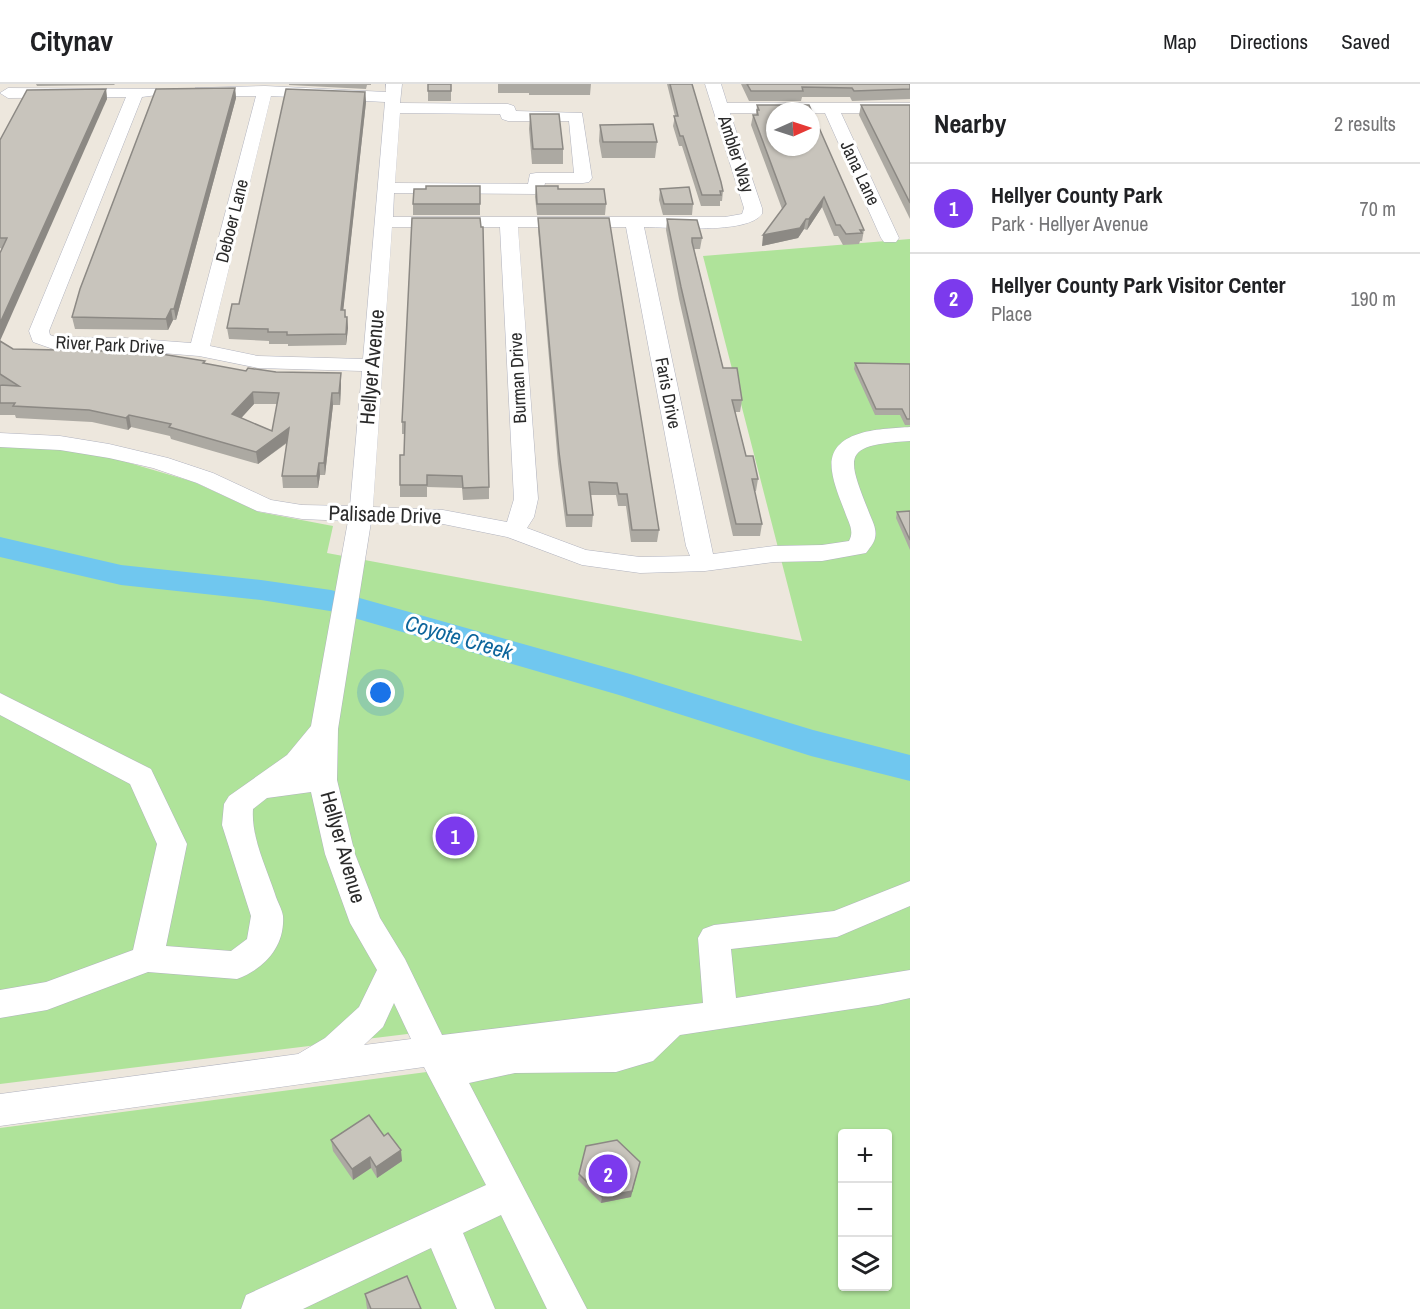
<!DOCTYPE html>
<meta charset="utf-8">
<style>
body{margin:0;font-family:"Archivo Narrow",sans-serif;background:#f2f2f2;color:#202124}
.controls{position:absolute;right:18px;bottom:18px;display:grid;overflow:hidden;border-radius:6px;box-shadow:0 2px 4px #0004}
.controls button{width:54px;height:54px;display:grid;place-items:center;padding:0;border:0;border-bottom:2px solid #e0e0e0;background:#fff;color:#202124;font:30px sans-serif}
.compass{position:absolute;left:766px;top:18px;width:54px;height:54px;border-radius:50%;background:#fff;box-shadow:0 2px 4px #0004;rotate:87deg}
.you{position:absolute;left:381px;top:609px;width:21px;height:21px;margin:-15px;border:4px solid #fff;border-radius:50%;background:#1a73e8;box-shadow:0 0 0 9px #1a73e833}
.badge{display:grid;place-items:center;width:39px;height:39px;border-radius:50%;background:#7c3aed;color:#fff;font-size:20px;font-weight:700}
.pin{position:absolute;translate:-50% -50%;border:3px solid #fff;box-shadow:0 2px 6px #0006}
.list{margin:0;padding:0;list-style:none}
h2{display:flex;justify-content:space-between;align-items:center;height:78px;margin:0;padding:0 24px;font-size:26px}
h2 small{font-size:20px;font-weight:400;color:#757577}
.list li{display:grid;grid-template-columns:39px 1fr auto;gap:18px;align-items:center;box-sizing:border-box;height:90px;padding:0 24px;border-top:2px solid #e0e0e0}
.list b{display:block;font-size:22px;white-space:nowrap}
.list p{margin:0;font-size:20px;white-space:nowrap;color:#757577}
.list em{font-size:20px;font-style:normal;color:#757577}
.icon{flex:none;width:33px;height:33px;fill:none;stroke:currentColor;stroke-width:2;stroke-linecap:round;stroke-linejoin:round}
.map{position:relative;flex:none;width:910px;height:1225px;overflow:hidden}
header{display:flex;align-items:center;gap:36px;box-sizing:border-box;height:84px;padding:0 30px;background:#fff;border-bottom:2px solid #e0e0e0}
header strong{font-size:28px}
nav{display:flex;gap:33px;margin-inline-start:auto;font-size:21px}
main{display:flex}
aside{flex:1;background:#fff}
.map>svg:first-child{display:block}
.green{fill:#afe39a;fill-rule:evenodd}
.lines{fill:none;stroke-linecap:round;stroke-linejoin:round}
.river{fill:#70c7ef;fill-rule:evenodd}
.minor-casing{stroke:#b1b3bf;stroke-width:1}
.minor{fill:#fff;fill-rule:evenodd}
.wall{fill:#aca9a2;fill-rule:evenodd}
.shaded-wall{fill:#8c8984}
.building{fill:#c8c4bc;stroke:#8c8984;stroke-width:1.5;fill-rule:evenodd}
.labels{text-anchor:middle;stroke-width:6;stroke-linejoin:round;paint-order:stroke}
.far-street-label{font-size:18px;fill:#2b2b2b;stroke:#fff}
.street-label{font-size:21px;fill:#2b2b2b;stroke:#fff}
.water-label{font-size:22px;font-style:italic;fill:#0d659c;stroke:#fff}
</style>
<header>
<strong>Citynav</strong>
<nav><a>Map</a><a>Directions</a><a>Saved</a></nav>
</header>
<main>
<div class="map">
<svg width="910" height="1225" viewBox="0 0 910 1225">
<rect width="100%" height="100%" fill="#ede7dd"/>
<!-- green -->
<path class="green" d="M910,155v1070h-910v-181l457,-60 -17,-38 -440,54v-639l57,4 49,7 88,26 65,30 74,14 -6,27 475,88 -99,-385zM842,1050h46v152h-46z"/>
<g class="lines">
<!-- river -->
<path class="river" d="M0,453l121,28 140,15 70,10 299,84 183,56 97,25v26l-99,-25 -192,-61 -289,-84 -69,-11 -140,-15 -121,-28z"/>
<defs>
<path id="minor" d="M386,0h16l-2,19 108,1 6,2 2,5 66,2 10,65 -3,4 -6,1h-38l-2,10 -6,1 -143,-1 -1,24h332l17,-3 2,-6 -39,-124h16l6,19h183v10h-69l58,125 -3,4h-12l-3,-4 -56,-125h-95l32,95v6c-15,21 -93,13 -118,13l69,327 61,-8 48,-1 27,-4c5,-9 1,-16 -3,-26 -5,-14 -12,-29 -14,-44 -6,-42 50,-42 78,-44v14c-70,4 -63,15 -40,74 3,7 7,15 5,23 -1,5 -6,11 -9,15l-44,8 -48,1 -69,9 -65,2 -58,-8 -75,-28 -64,-13 -72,-2 -33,207 -1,51 18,74 25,64 25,41 37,76 261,-32 -5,-65 5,-9 11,-4 120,-14 76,-30v25l-73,31 -106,12 5,49 174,-28v28l-32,7 -198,30 -27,26 -37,11 -101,1 -46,10 118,226h-40l-46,-94 -38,18 32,76h-38l-26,-61 -128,61h-62l5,-14 240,-110 -62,-118 -424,59v-32l298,-40 27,-16 34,-31 18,-37 -27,-47 -25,-69 -14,-62 -44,6 -14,11c-2,28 13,58 22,85 2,7 7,15 8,22 2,31 -19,53 -46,63l-89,-7 -101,38 -47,8v-28l46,-8 87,-32 24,-106 -27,-60 -130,-69v-22l151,76 36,75 -21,102 65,5 16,-12 4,-23 -29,-91 2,-21 5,-8 58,-41 24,-29 37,-205 -46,-2 -45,-8 -60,-28 -44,-15 -44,-10 -49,-8 -60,-3v-14l60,3 49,8 59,14 45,15 58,27 31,5 48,1 12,-135 -104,-3 -59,-12 -74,-6 -72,-1 -20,-7 -4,-11 97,-234 -118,1 -8,-5 8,-5 149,1 3,3 -3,3 -15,2 -93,234 1,4 6,2 69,1 66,5 65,-247h-56l-5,-2 -3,-3 3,-3 70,-2 121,6zM271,12l114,6 -22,257 -105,-3 -48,-10zM400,29l100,1 2,5 6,2h61l5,52h-38l-6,1 -2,10 -133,-1zM392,143h108l14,272 -7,23 -64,-12 -70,-3zM518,143h108l60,319 4,10 -50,1 -54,-7 -59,-22 7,-11 4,-18zM394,919l17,36 -47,6 19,-18z"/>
</defs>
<!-- minor casing -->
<use href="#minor" class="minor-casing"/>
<!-- minor -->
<use href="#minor" class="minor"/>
</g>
<!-- wall -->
<g class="wall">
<path d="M36,0h79l-1,1 -77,1z"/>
<path d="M289,0h82v1h-4l-1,4 -77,-4z"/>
<rect x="428" y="0" width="23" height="17"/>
<path d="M498,0h93l-1,11h-61v-2h-31z"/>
<path d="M667,0h25l31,107 -1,10h-2v5h-19l-19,-60h-3l-6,-20 2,-10z"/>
<path d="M741,0h169v15l-58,2 -2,-4h-48l-1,4h-52z"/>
<path d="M235,4l1,10 -60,222h-3l-5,10 -93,-1 -3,-12z"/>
<path d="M106,5l1,10 -105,150 -2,-1v-108z"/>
<path d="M365,8l1,10 -23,208 3,7h1l1,11 -2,17 -58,1v-2h-19v-3l-40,-2 -2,-11 12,-24z"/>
<path d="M757,21l107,125 -2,11h-2l-1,3 -16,1 -5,-9h-4l-12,-29 -15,23 -3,-1 -6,9 -36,8 20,-37 -31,-84 2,-10h3z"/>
<path d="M861,21h49v114l-51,-104z"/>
<path d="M530,30l33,35v15h-31l-3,-35z"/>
<path d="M600,41l57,17 -2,16h-53l-3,-17z"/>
<path d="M480,102v29h-67v-11l13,-15z"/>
<path d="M536,102l22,3 48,15 -1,11h-68l-2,-18z"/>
<path d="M660,105l33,15 -1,11h-29l-4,-15z"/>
<path d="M412,134l77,269v12l-26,1 -1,-12 -35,-1v10h-27v-42h4l1,-21h-3v-12z"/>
<path d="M538,134l121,312 -2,12h-26l-5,-36h-8l-2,-11h-26l3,20 -1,12h-26l-8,-63 -20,-235z"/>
<path d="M667,135l35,19 -2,11h-6l29,119 19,32 -2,12h-5l11,44 12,23 -2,12h-2l8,33 -2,12h-27l-54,-237 -13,-69z"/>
<path d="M0,257l13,8 192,12v3l41,7 95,14 -1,20h-7l-8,70h-5l-2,13h-35l-1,-12 5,-33 -29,21 -87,-25 -1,-3 -39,-9 -3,3 -36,-8 -76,-4 -1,-3h-15v-30h2l-2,-1zM254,320h23l-5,27 -31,-13z"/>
<path d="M855,279l55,1v61h-5l-5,-10h-25l-21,-46z"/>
<path d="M910,427v39l-14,-32 1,-6z"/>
<path d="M331,1056l71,21 -25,17 -6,-10 -18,12 -20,-29z"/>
<path d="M579,1090l52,23 -30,6 -23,-23z"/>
<path d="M365,1210l56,15h-54z"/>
</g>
<!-- shaded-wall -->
<g class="shaded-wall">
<path d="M235,4l1,10 -60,222 -2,-11z"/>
<path d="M106,5l1,10 -107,242v-18z"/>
<path d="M365,8l1,10 -24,220 -1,-12z"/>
<path d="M824,113l-2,10 -15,23 2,-11z"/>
<path d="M806,135l-2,10 -6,9 -36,8 1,-11z"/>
<path d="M171,225l2,11 -5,10 -2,-11z"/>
<path d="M347,233l1,11 -2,17v-11z"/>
<path d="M341,289v12l-1,20 -1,-12z"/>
<path d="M253,308l1,12 -20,22 -2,-12z"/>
<path d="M332,309l1,12 -8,70 -1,-12z"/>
<path d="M129,331l2,12 -3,3 -2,-12z"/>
<path d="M289,344l1,12 -32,24 -2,-12z"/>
<path d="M319,379l1,12 -2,13 -1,-12z"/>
<path d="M401,1066l1,11 -25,17 -1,-11z"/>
<path d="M370,1073l1,11 -18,12 -1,-11z"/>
<path d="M640,1078l-9,35 -30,6 1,-6z"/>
</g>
<!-- building -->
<g class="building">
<rect x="428" y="0" width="23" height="7"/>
<path d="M670,0h22l29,98 2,9h-3l1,4h-19l-19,-59h-3l-6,-20h4z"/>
<path d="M747,0h163v5l-56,2 -2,-3 -50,-1 1,4h-52z"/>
<path d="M235,4l-61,221h-3l-5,10 -94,-2 8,-28 76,-200z"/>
<path d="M106,5l-106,234v-70l7,-15h-7v-98l27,-50z"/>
<path d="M286,5l79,3 -24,218h4v7h2l-1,17 -59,1v-3h-19v-3l-41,-1 5,-24h7z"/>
<path d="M757,21h52l55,125h-4l2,3 -16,1 -6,-9h-4l-12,-28 -15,22h-3l-6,9 -37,7 23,-31 -33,-89h5l-1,-5h2zM775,27h36v36h-36z"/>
<path d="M861,21h49v98z"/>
<path d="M530,30h29l4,35h-30z"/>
<path d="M653,40l4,18h-54l-3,-17z"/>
<path d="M426,102h54v18h-67l1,-15h12z"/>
<path d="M536,102h22v3h46l2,15h-69z"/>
<path d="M689,103l4,17h-29l-4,-15z"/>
<path d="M412,134h68l1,9h2l6,260 -26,1 -1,-12 -35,-1v10h-27v-30h4l1,-33h-3z"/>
<path d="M538,134h71l50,312h-27l-5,-36h-8l-2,-11 -28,-1 4,33h-26l-8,-63z"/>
<path d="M667,135l30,1 5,18h-10v4l31,126h14l5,32h-10l14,56h7l5,23h-6l10,45h-26l-55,-237z"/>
<path d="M0,257l13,8 136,3 56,9 -2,2 43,8 2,-3 28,4 65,1 -2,20h-7l-8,70h-5l-2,13h-35l7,-48 -33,24 -87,-25 2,-3 -42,-9 -3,3 -37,-8 -76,-4 2,-3h-15v-18l19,1 -19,-12zM253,308l26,1 -7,38 -40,-17z"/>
<path d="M855,279l55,1v55h-3l-5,-10h-26z"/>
<path d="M910,427v29l-13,-28z"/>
<path d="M369,1031l15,21 4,-3 13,17 -25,17 -6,-10 -18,12 -21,-29z"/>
<path d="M617,1056l23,22 -8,29 -30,6 -23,-23 7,-28z"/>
<path d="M407,1192l14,33h-50l-6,-15z"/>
</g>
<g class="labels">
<!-- far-street labels -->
<g class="far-street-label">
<text transform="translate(736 70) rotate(72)" y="6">Ambler Way</text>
<text transform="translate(860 89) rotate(65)" y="6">Jana Lane</text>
<text transform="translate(232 137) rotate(-76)" y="6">Deboer Lane</text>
<text transform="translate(110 261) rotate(3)" y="6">River Park Drive</text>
<text transform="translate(518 294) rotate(-93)" y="6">Burman Drive</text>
<text transform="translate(668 309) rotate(79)" y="6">Faris Drive</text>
</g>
<!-- street labels -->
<g class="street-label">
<text transform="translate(372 283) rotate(-85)" y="7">Hellyer Avenue</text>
<text transform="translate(385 431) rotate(2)" y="7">Palisade Drive</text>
<text transform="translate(343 763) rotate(74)" y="7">Hellyer Avenue</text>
</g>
<!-- water labels -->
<g class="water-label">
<text transform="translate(459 553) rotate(16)" y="8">Coyote Creek</text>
</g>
</g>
</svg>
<div class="controls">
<button>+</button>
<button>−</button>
<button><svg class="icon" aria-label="layers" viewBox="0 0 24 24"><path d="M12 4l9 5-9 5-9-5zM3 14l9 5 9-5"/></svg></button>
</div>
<svg class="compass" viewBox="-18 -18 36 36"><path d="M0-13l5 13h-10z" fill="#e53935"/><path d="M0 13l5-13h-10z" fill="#757577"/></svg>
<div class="you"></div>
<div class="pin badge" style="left:455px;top:752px">1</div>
<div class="pin badge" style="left:608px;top:1090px">2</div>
</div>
<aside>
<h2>Nearby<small>2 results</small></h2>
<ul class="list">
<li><span class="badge">1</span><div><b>Hellyer County Park</b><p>Park · Hellyer Avenue</p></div><em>70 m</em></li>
<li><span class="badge">2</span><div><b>Hellyer County Park Visitor Center</b><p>Place</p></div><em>190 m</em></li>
</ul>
</aside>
</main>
